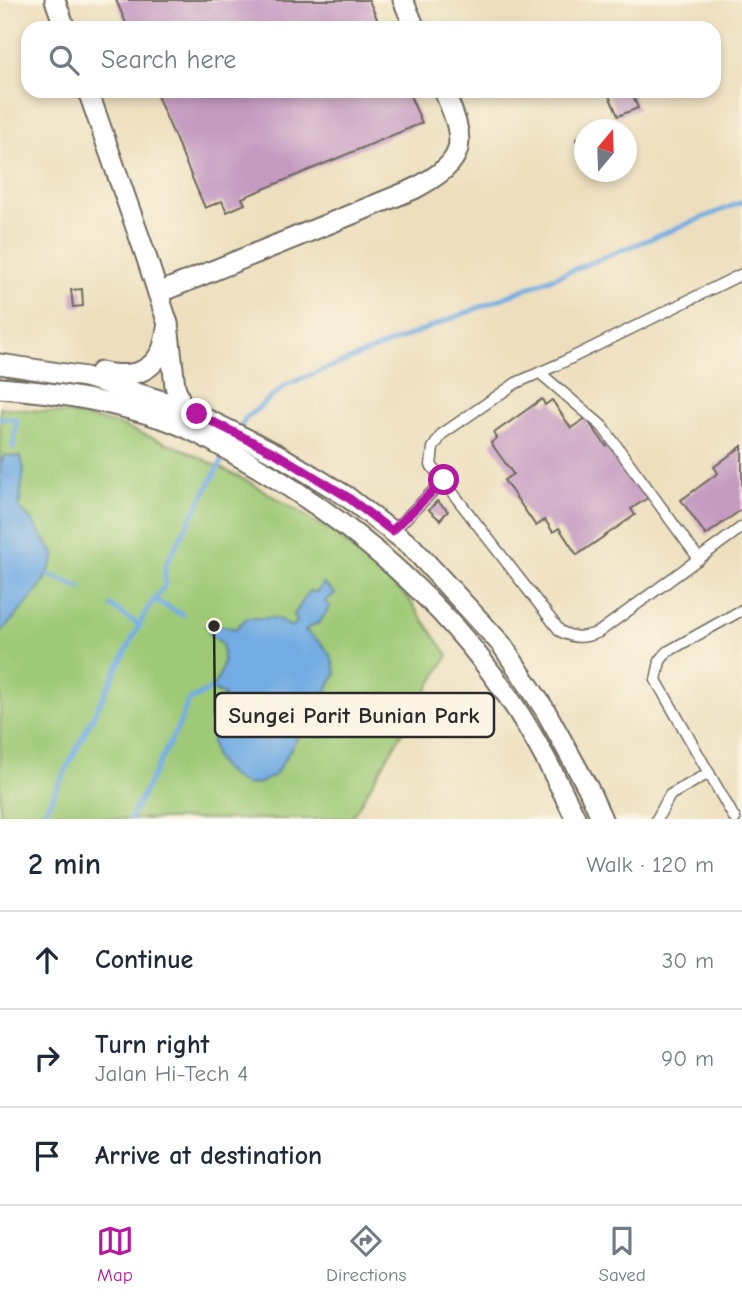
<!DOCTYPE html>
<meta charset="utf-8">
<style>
body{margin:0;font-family:"Comic Neue",sans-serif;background:#f6f6f7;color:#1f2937}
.compass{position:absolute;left:574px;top:119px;width:63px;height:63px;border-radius:50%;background:#fff;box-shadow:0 4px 10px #0003;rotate:19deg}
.stop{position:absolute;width:21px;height:21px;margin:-16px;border:5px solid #b5179e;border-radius:50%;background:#fff}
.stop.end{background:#b5179e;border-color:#fff;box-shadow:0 2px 7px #0008}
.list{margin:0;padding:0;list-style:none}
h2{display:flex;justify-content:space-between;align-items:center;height:91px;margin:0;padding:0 28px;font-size:30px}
h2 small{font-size:23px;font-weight:400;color:#747a83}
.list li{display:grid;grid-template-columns:46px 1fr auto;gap:21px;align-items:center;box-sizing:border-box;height:98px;padding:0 28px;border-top:2px solid #e0e1e3}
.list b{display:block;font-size:26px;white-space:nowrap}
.list p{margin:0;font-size:23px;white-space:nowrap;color:#747a83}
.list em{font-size:23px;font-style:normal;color:#747a83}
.icon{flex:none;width:38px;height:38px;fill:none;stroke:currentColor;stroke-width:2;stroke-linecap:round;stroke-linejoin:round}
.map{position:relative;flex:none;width:742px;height:819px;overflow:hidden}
.search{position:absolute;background:#fff;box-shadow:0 4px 10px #0003;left:21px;right:21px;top:21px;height:77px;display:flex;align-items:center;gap:18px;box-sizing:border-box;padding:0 24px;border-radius:21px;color:#747a83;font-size:26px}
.sheet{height:385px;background:#fff}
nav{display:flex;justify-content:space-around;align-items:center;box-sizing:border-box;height:98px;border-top:2px solid #e0e1e3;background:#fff;font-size:19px;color:#747a83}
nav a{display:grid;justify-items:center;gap:4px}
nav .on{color:#b5179e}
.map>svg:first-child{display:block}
.green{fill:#9ec976;stroke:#647a50;stroke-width:2}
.water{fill:#72ace3;stroke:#4e6c87;stroke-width:2}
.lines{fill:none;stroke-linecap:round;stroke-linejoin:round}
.stream{stroke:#72ace3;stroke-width:5}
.building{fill:#c49ac1}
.service-casing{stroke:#6f6a5e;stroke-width:13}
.minor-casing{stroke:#6f6a5e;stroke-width:23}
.service{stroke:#fff;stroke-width:10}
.minor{stroke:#fff;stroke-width:19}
.route{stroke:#b5179e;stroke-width:9}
.leader{fill:none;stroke:#2b2b2b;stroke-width:2.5}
.callout-dot{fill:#2b2b2b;stroke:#fcf5e5;stroke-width:2.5}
.callout{fill:#fcf5e5;stroke:#2b2b2b;stroke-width:2.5}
.callout-label{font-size:23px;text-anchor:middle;font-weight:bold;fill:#2b2b2b}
</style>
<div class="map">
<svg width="742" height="819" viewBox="0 0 742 819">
<rect width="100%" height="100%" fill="#fcf5e5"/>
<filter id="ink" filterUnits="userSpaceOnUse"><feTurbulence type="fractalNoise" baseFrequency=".0143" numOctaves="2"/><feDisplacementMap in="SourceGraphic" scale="14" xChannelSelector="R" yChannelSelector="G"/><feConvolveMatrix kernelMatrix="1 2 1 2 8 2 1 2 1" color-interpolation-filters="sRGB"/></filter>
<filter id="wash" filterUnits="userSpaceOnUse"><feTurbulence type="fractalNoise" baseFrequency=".00686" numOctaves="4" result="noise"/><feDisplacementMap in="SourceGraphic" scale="28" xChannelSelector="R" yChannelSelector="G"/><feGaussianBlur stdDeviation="1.57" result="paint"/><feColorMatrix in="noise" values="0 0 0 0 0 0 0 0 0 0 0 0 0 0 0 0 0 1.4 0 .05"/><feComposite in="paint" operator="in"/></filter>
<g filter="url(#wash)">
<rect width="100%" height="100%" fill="#eddfbd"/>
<!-- green -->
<path class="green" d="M0,407l70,7 47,10 68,26 66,33 83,50 38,33 35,31 41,58 -97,164h-351z"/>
<!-- water -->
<g class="water">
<path d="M5,455l16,2 3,12 -5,39 13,13 23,35c-11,32 -32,53 -55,77v-170z"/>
<path d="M323,583l12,11 -10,7 5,6 -11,16 -6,2 -8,6c18,12 27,21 31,43l-61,101 -15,8 -14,2c-24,-12 -40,-29 -32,-58 3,-11 8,-21 10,-32l-13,-6c12,-17 14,-25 11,-46l-12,-8 -4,-10 7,-2 22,6 12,-11h29l16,9 5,-6 -3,-6 15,-24 8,1z"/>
</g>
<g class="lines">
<!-- stream -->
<g class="stream">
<path d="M0,418l17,1 -4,29"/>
<path d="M238,432l7,-13 41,-34 456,-183"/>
<path d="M49,575l32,13"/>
<path d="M154,600l29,15"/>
<path d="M111,606l29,20"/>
<path d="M41,819l107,-211 17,-23v-19l61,-113"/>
<path d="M130,819l50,-96 8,-22 23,-12"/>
</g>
</g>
<g id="blocks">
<!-- building -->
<g class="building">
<path d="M116,0h253l12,28h-253z"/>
<path d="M155,91h253l14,32 -180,75 3,6 -18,8 -5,-11 -17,7z"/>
<path d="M607,91h24l7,17 -20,8z"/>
<path d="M584,136v17l-2,1 -6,-15z"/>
<path d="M82,289l1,17 -10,1 -2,-17z"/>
<path d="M542,399l3,6 7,-5 19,28 15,-10 20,28 5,-3 38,54 -18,12 4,6 -58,40 -18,-27 -6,4 -8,-12 -9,6 -32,-46 9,-6 -22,-31 6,-5 -3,-5z"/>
<path d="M742,446v63l-36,26 -25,-35 37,-27 -4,-6z"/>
<path d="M437,501l11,10 -8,9 -11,-10z"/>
</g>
</g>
</g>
<g filter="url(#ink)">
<use href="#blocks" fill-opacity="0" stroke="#6f6a5e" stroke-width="2"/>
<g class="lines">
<defs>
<g id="service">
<path d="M742,274l-183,90 -43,19 -74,51 -9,14 -2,17 129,166c14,8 24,7 39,1l143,-105"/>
<path d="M540,373l62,53 97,133"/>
<path d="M392,532l52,-52"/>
<path d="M657,819l13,-24 39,-22"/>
<path d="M735,819l-79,-139 4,-19 7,-9 75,-42"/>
</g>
<g id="minor">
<path d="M55,0l10,28"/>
<path d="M403,0l12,28"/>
<path d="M88,91l58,165 22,68"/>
<path d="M158,293l256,-104c54,-29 53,-45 30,-98"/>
<path d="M0,364l85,13 97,30 95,47 69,42 65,50 91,99 43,65 43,78 14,31"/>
<path d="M100,372c24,5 48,5 61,-20 4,-8 5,-20 7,-28l7,62 7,21"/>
<path d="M0,388c56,4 113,14 167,32 28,10 54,26 80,41 102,59 196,138 262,237 26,38 47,79 67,121"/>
</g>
</defs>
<!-- service casing -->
<use href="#service" class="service-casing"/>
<!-- minor casing -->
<use href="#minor" class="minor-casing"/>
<!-- service -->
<use href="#service" class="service"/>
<!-- minor -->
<use href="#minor" class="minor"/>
</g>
</g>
<g class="lines" filter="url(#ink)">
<!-- route -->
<path class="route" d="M197,414l80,40 69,42 46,35 52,-51"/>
</g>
<!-- callouts -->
<path class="leader" d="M214 626L215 715"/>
<circle class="callout-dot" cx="214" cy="626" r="7"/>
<rect class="callout" x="215" y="693" width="279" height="44" rx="7"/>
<g class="callout-label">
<text x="354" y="723">Sungei Parit Bunian Park</text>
</g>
</svg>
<svg class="compass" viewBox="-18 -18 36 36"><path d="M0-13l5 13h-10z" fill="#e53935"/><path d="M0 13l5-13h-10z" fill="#747a83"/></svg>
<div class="stop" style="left:444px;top:480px"></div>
<div class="stop end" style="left:197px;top:414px"></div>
<div class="search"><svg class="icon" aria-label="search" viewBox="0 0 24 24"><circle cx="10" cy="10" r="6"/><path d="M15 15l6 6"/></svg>Search here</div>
</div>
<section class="sheet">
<h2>2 min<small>Walk · 120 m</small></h2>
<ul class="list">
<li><svg class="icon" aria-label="ahead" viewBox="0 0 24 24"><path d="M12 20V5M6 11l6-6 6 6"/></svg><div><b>Continue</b></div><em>30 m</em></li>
<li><svg class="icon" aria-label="right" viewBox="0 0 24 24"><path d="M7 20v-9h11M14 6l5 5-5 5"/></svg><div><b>Turn right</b><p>Jalan Hi-Tech 4</p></div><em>90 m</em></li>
<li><svg class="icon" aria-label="arrive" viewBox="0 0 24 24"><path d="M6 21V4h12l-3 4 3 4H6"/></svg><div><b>Arrive at destination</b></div></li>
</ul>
</section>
<nav>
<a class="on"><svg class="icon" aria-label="map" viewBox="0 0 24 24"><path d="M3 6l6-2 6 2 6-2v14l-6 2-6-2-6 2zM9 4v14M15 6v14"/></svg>Map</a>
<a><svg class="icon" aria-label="directions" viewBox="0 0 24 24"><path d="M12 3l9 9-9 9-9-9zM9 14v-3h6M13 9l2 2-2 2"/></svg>Directions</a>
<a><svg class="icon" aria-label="saved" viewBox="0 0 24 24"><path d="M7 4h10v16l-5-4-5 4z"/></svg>Saved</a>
</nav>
